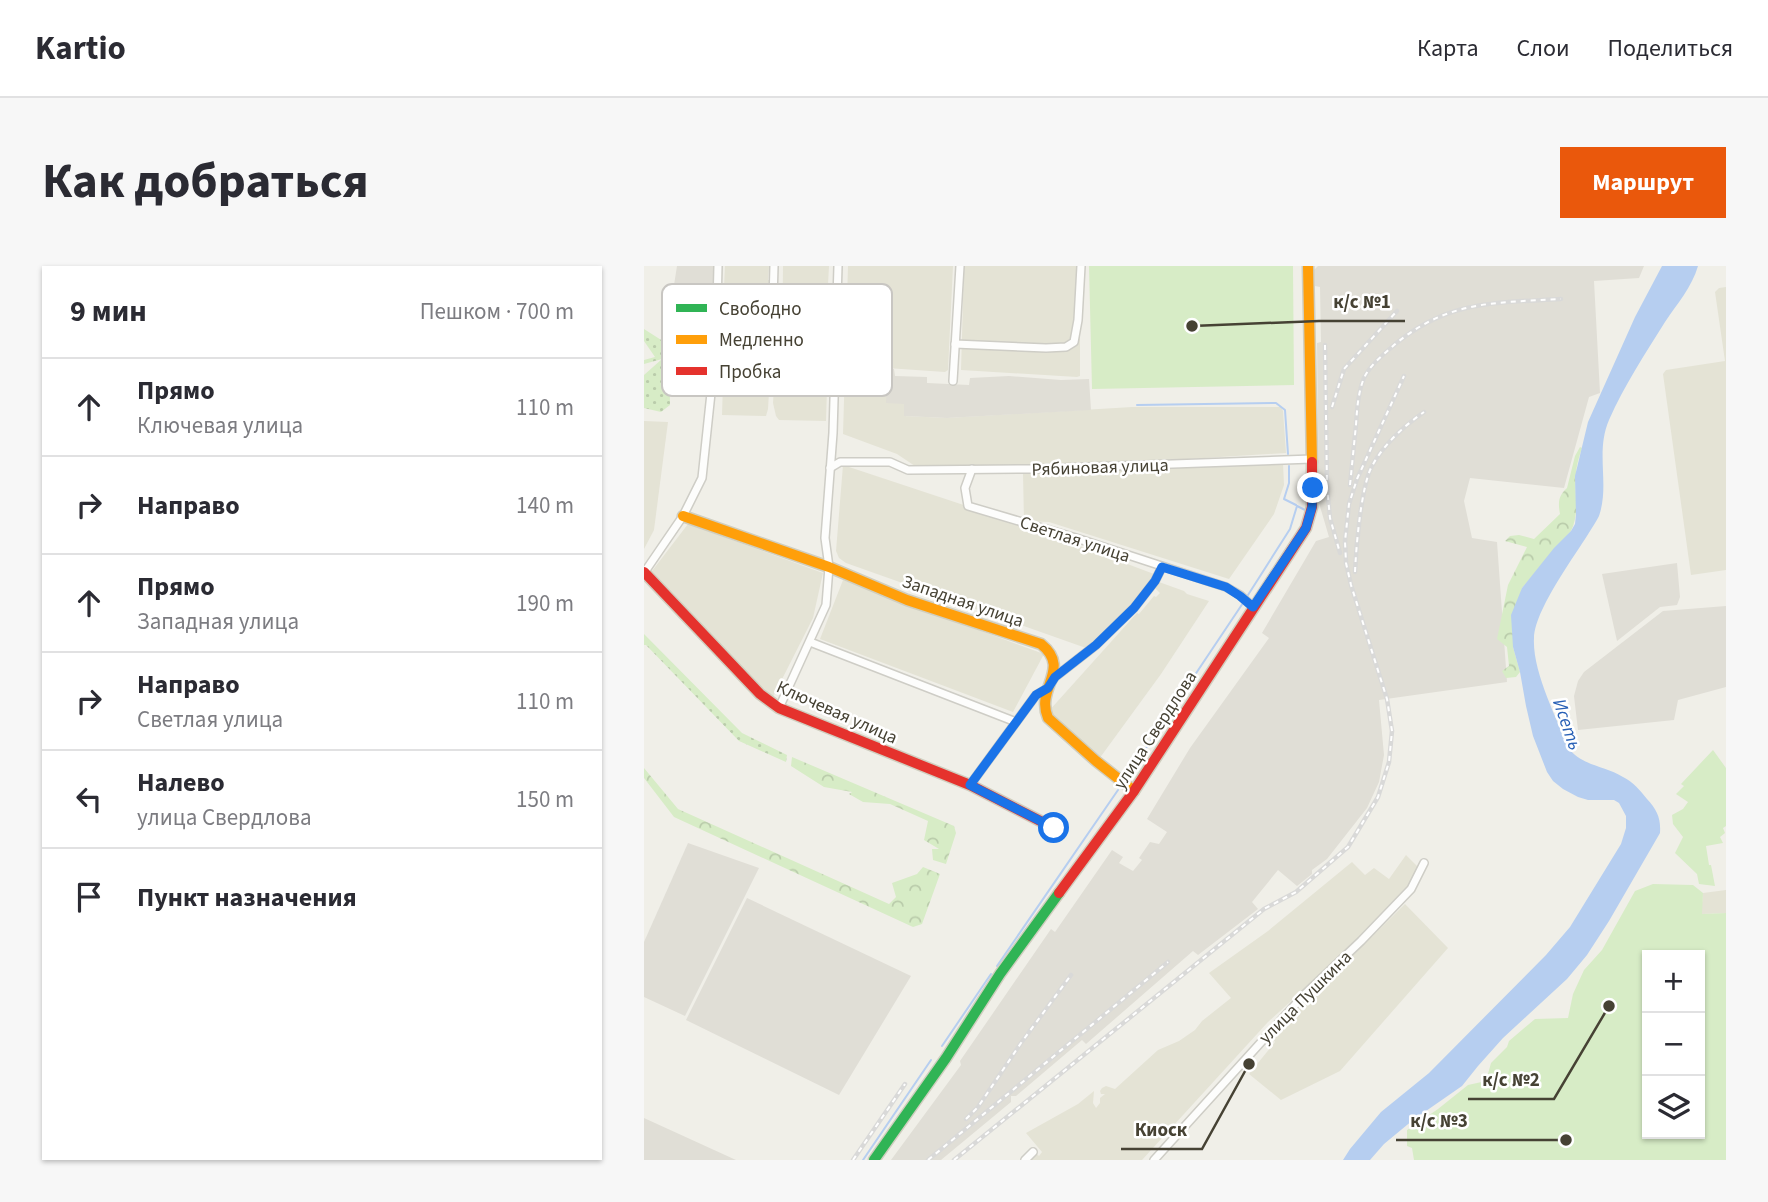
<!DOCTYPE html>
<html lang="ru">
<meta charset="utf-8">
<style>
body{margin:0;font-family:"Source Sans 3",sans-serif;background:#f7f7f7;color:#2b2b33}
.controls{position:absolute;right:21px;bottom:21px;display:grid;overflow:hidden;border-radius:0px;box-shadow:0 2px 5px #0004}
.controls button{width:63px;height:63px;display:grid;place-items:center;padding:0;border:0;border-bottom:2px solid #e1e1e2;background:#fff;color:#2b2b33;font:35px sans-serif}
.stop{position:absolute;width:21px;height:21px;margin:-16px;border:5px solid #1a73e8;border-radius:50%;background:#fff}
.stop.end{background:#1a73e8;border-color:#fff;box-shadow:0 2px 7px #0008}
.list{margin:0;padding:0;list-style:none}
h2{display:flex;justify-content:space-between;align-items:center;height:91px;margin:0;padding:0 28px;font-size:30px}
h2 small{font-size:23px;font-weight:400;color:#7c7c81}
.list li{display:grid;grid-template-columns:46px 1fr auto;gap:21px;align-items:center;box-sizing:border-box;height:98px;padding:0 28px;border-top:2px solid #e1e1e2}
.list b{display:block;font-size:26px;white-space:nowrap}
.list p{margin:0;font-size:23px;white-space:nowrap;color:#7c7c81}
.list em{font-size:23px;font-style:normal;color:#7c7c81}
.icon{flex:none;width:38px;height:38px;fill:none;stroke:currentColor;stroke-width:2;stroke-linecap:round;stroke-linejoin:round}
.map{position:relative;flex:none;width:1082px;height:894px;overflow:hidden;border-radius:0px}
header{display:flex;align-items:center;gap:42px;box-sizing:border-box;height:98px;padding:0 35px;background:#fff;border-bottom:2px solid #e1e1e2}
header strong{font-size:33px}
nav{display:flex;gap:38px;margin-inline-start:auto;font-size:24px}
.intro{display:flex;align-items:center;justify-content:space-between;box-sizing:border-box;height:168px;padding:0 42px}
h1{margin:0;font-size:49px}
.button{padding:18px 32px;border-radius:0px;background:#ea580c;color:#fff;font-size:24px;font-weight:700}
main{display:flex;gap:42px;padding:0 42px}
aside{flex:1;background:#fff;border-radius:0px;box-shadow:0 2px 5px #0004}
.map>svg:first-child{display:block}
.residential{fill:#e4e3d5}
.industrial{fill:#e0ded6}
.grass{fill:url(#grass-dots)}
.forest{fill:url(#forest-crowns)}
.garden{fill:#d7ecc6;fill-rule:evenodd}
.water{fill:#b6cef0}
.lines{fill:none;stroke-linecap:round;stroke-linejoin:round}
.stream{stroke:#b6cef0;stroke-width:2}
.street-casing{stroke:#cecdc6;stroke-width:10}
.fast-casing{stroke:#d0cebf;stroke-width:13}
.slow-casing{stroke:#d0cebf;stroke-width:13}
.jam-casing{stroke:#d0cebf;stroke-width:13}
.street{stroke:#fdfdfc;stroke-width:7}
.fast{stroke:#30b455;stroke-width:10}
.slow{stroke:#ff9f0a;stroke-width:10}
.jam{stroke:#e5322d;stroke-width:10}
.rail-casing{stroke:#d9d9d8;stroke-width:4.5}
.rail{stroke:#fff;stroke-width:2;stroke-dasharray:5;stroke-linecap:butt}
.route{stroke:#1a73e8;stroke-width:9}
.labels{text-anchor:middle;stroke-width:5;stroke-linejoin:round;paint-order:stroke}
.street-label{font-size:18px;fill:#464234;stroke:#fff}
.water-label{font-size:19px;font-style:italic;fill:#2860b6;stroke:#fff}
.key{fill:#fff;stroke:#c8c6c2;stroke-width:2}
.key-label{font-size:19px;fill:#464234}
.leader{fill:none;stroke:#464234;stroke-width:2.5}
.callout-dot{fill:#464234;stroke:#fff;stroke-width:2.5}
.callout-label{font-size:19px;text-anchor:middle;font-weight:bold;fill:#464234;stroke:#fff;stroke-width:5;stroke-linejoin:round;paint-order:stroke}
</style>
<header>
<strong>Kartio</strong>
<nav><a>Карта</a><a>Слои</a><a>Поделиться</a></nav>
</header>
<div class="intro"><h1>Как добраться</h1><a class="button">Маршрут</a></div>
<main>
<aside>
<h2>9 мин<small>Пешком · 700 m</small></h2>
<ul class="list">
<li><svg class="icon" aria-label="ahead" viewBox="0 0 24 24"><path d="M12 20V5M6 11l6-6 6 6"/></svg><div><b>Прямо</b><p>Ключевая улица</p></div><em>110 m</em></li>
<li><svg class="icon" aria-label="right" viewBox="0 0 24 24"><path d="M7 20v-9h11M14 6l5 5-5 5"/></svg><div><b>Направо</b></div><em>140 m</em></li>
<li><svg class="icon" aria-label="ahead" viewBox="0 0 24 24"><path d="M12 20V5M6 11l6-6 6 6"/></svg><div><b>Прямо</b><p>Западная улица</p></div><em>190 m</em></li>
<li><svg class="icon" aria-label="right" viewBox="0 0 24 24"><path d="M7 20v-9h11M14 6l5 5-5 5"/></svg><div><b>Направо</b><p>Светлая улица</p></div><em>110 m</em></li>
<li><svg class="icon" aria-label="left" viewBox="0 0 24 24"><path d="M17 20v-9H6M10 6l-5 5 5 5"/></svg><div><b>Налево</b><p>улица Свердлова</p></div><em>150 m</em></li>
<li><svg class="icon" aria-label="arrive" viewBox="0 0 24 24"><path d="M6 21V4h12l-3 4 3 4H6"/></svg><div><b>Пункт назначения</b></div></li>
</ul>
</aside>
<div class="map">
<svg width="1082" height="894" viewBox="0 0 1082 894">
<defs>
<pattern id="grass-dots" width="8" height="8" patternUnits="userSpaceOnUse" patternTransform="scale(1.75)"><rect width="8" height="8" fill="#d7ecc6"/><path d="M2 2h.1M6 6h.1" fill="none" stroke="#baccab" stroke-width="1.8" stroke-linecap="round"/></pattern>
<pattern id="forest-crowns" width="20" height="18" patternUnits="userSpaceOnUse" patternTransform="scale(1.75)"><rect width="20" height="18" fill="#d7ecc6"/><path d="M2 6a3 3 0 1 1 6 0M12 15a3 3 0 1 1 6 0" fill="none" stroke="#baccab"/></pattern>
</defs>
<rect width="100%" height="100%" fill="#f0efe8"/>
<!-- residential -->
<g class="residential">
<path d="M81,0h44l-1,14h4l-1,10 -3,1v11h3v6h3l-6,101 -2,7 -44,-1 2,-64h-3z"/>
<path d="M139,0h46l-3,56 3,1 -3,98 -47,-1 -3,-4 -3,-13 3,-50 6,-2z"/>
<path d="M204,0h105l-5,104 -3,2 -58,-4 18,36 -1,12 43,2 185,-11h149l2,4 3,42 -98,6 -187,7h-86l-18,-12 -54,-20z"/>
<path d="M320,0h116v110l-3,1 -116,-7z"/>
<path d="M1082,21v283l-35,5 -28,-201 3,-4 59,-9 -10,-69 4,-4z"/>
<path d="M0,155l24,1 -14,108 -10,19z"/>
<path d="M639,197l1,22 -10,29 -45,65 -180,-57 -25,-1 -1,-47z"/>
<path d="M199,199l178,59 133,50v2l-13,20 -55,52 -240,-85 -7,-5 -3,-7z"/>
<path d="M44,258l135,49 -10,45 -40,79 -27,-25 -94,-101z"/>
<path d="M199,314l201,74 -31,58 -193,-73z"/>
<path d="M515,316l25,9 3,3 22,7 -48,73 -62,85 -51,-47 89,-99 2,1 15,-18 2,1 4,-4 -5,-5z"/>
<path d="M762,589l12,12 1,5 -9,16 -45,46 -97,88 -126,138h-114l8,-7 3,3 3,-4 -16,-19 52,-29 16,-13 -1,12 3,5 4,-5v-5l5,-4h-4l-1,-3 2,-3 4,-2 9,3 43,-39 21,-9 16,-11 7,-9 29,-23 -22,-25 59,-42 84,-69 13,13 9,-7 15,11z"/>
<path d="M1082,624v23l-25,1 2,-21z"/>
<path d="M761,638l43,44 -108,123 -59,29 -32,-26 26,-32 -4,-6z"/>
</g>
<!-- industrial -->
<g class="industrial">
<path d="M33,0h38l-4,70 -2,-2 -11,-1 -11,-5 -19,-5z"/>
<path d="M674,0h326l-5,12 -45,3 6,112 -11,4 -25,91 -94,-10 -6,23 8,37 25,4 10,140 -128,18 5,55 -5,27 -12,26 -40,51 -15,11v4l-15,12 -19,-16 -26,32 6,7 -60,46 -5,-4 -107,93 -4,-4 -66,56h-5v6l-70,58h-50l70,-95 -1,-4 91,-132 4,3 57,-82 11,7 -4,6 14,8 9,-11 -3,-2 11,-16 9,2 8,-12 -20,-13 43,-71 79,-110 -7,-5 54,-92 13,-4 -10,-34 -2,-160 4,-1 -1,-55 -5,-1 -1,-16z"/>
<path d="M243,102l7,1 1,7 32,1v6l42,2 1,-7 39,-2 52,4 28,-1 2,31 -144,8 -43,-2v-12l-18,-1z"/>
<path d="M1033,297l3,34 -3,8 -17,2 -43,34 -15,-67z"/>
<path d="M1082,340v81l-48,13 -4,20 -96,10 -4,-34 4,-15 6,-9 79,-61z"/>
<path d="M44,577l71,25 -74,148 -41,-19v-55z"/>
<path d="M103,632l164,78 -72,119 -153,-75z"/>
<path d="M0,852l92,42h-92z"/>
</g>
<!-- grass -->
<g class="grass">
<path d="M0,63l25,16 1,60 -9,7 -17,-4v-33l18,-16 -18,5v-4l11,-3 -11,-16z"/>
<path d="M0,368l98,99 45,22 -1,7 -47,-21 -93,-96h-2z"/>
</g>
<!-- forest -->
<g class="forest">
<path d="M936,181l2,1c-3,9 -6,18 -6,27 -2,20 4,38 -5,56l-49,57 -9,59 7,25 -4,5 -10,1 -4,-7 7,-5 -2,-19 -10,-8 11,-54 19,-38 -22,-6 5,-5 9,-1 15,4 26,-25c-2,-11 -2,-18 7,-26l8,-32z"/>
<path d="M148,491l162,69 2,7 -10,31 -13,-4 -1,-11h7l-15,-9 4,-19 -38,-17 -27,-2 -14,-8 3,-2 -28,-5 -33,-21z"/>
<path d="M0,502l34,41 211,95 7,-7 -4,-14 25,-9 6,-7 17,7 -18,50 -9,3 -239,-110 -30,-39z"/>
</g>
<!-- garden -->
<g class="garden">
<path d="M445,0h204l1,119 -202,4z"/>
<path d="M1069,484l13,18v58l-3,2 2,5 -5,4 3,6 -17,3 3,19h2l4,21 -16,-2 -2,-10 -22,-21 8,-16 -10,-13 -1,-9 11,-6 5,-7 -12,-8 8,-8 -3,-2z"/>
<path d="M1009,618l40,1 10,8 -1,21 24,-1v247h-312l-2,-12 -5,-2v-16l31,-21 30,-24 18,-4 5,-18 16,-16 2,-6 26,-22 33,-1 5,-24 11,-24 18,-20 33,-59zM1003,689h53v179h-53z"/>
</g>
<!-- water -->
<path class="water" d="M1018,0h36c-6,21 -21,38 -33,56 -20,32 -41,64 -56,98 -14,32 1,64 -10,96 -16,30 -64,90 -65,122 -2,33 23,82 36,112 14,16 35,16 53,27 10,5 17,13 24,22 10,11 14,19 13,34l-51,88 -22,34 -20,24 -64,59 -25,28 -16,20 -49,34 -29,24 -14,16h-27l7,-11 31,-37 48,-39 117,-118 24,-28 51,-83 5,-16v-12l-7,-13 -5,-3h-26l-10,-3 -15,-8 -10,-8 -6,-9 -14,-36 -7,-30 -6,-34 -7,-25 -2,-32 11,-27 32,-40 17,-17 4,-7 1,-9 -1,-39 13,-54 47,-105z"/>
<g class="lines">
<!-- stream -->
<g class="stream">
<path d="M493,139l139,-2 9,7 3,44"/>
<path d="M645,200v17l-5,16 12,6"/>
<path d="M604,329l42,-66 7,-23 8,4"/>
<path d="M488,503l111,-166"/>
<path d="M353,700l121,-176"/>
<path d="M298,780l49,-72"/>
<path d="M219,894l68,-100"/>
</g>
<defs>
<g id="street">
<path d="M129,34l1,-34"/>
<path d="M311,78l91,4 20,-1 8,-5 4,-22 3,-54"/>
<path d="M309,115l7,-115"/>
<path d="M186,202l10,-6h50l18,8 123,-1 281,-10"/>
<path d="M328,203l-7,19 3,18 108,32 150,49 14,8 13,12"/>
<path d="M0,307l39,-57 19,-38 14,-132 2,-80"/>
<path d="M166,376l206,80"/>
<path d="M135,442l47,-103 3,-38 -4,-29 8,-105 5,-167"/>
<path d="M326,519l66,-90 12,-7 7,-11 41,-32 38,-37 21,-27 7,-14"/>
<path d="M381,894l8,-8"/>
<path d="M510,894l149,-164 58,-55 50,-52 13,-26"/>
</g>
<path id="fast" d="M230,894l72,-102 54,-84 59,-81"/>
<g id="slow">
<path d="M664,0l4,196"/>
<path d="M39,250l146,51 78,33 134,44c31,25 -6,44 7,74l48,43 38,30"/>
</g>
<g id="jam">
<path d="M0,306l116,122 19,14 191,77 84,43"/>
<path d="M415,627l75,-102 172,-263 6,-21v-45"/>
</g>
</defs>
<!-- street casing -->
<use href="#street" class="street-casing"/>
<!-- fast casing -->
<use href="#fast" class="fast-casing"/>
<!-- slow casing -->
<use href="#slow" class="slow-casing"/>
<!-- jam casing -->
<use href="#jam" class="jam-casing"/>
<!-- street -->
<use href="#street" class="street"/>
<!-- fast -->
<use href="#fast" class="fast"/>
<!-- slow -->
<use href="#slow" class="slow"/>
<!-- jam -->
<use href="#jam" class="jam"/>
<defs>
<g id="rail">
<path d="M681,79l2,142 3,31 10,35"/>
<path d="M688,141l12,-38 53,-58"/>
<path d="M706,219c2,-20 4,-40 6,-60 1,-16 2,-32 8,-47 6,-13 19,-23 29,-32 54,-46 101,-43 168,-47"/>
<path d="M711,306c1,-24 6,-86 17,-106 12,-22 32,-40 52,-54"/>
<path d="M322,853l12,-12 43,-64 50,-68"/>
<path d="M209,894l52,-76"/>
<path d="M284,894l240,-198"/>
<path d="M310,894l310,-251 32,-17 52,-45 30,-50 11,-35 3,-31 -5,-32 -36,-114 -5,-22 -1,-22 4,-37 8,-25 47,-103"/>
</g>
</defs>
<!-- rail casing -->
<use href="#rail" class="rail-casing"/>
<!-- rail -->
<use href="#rail" class="rail"/>
</g>
<g class="lines">
<!-- route -->
<path class="route" d="M410,562l-84,-43 66,-90 12,-7 7,-11 41,-32 38,-37 21,-27 7,-14 64,20 14,9 13,11 53,-79 6,-21 1,-19"/>
</g>
<g class="labels">
<!-- street labels -->
<g class="street-label">
<text transform="translate(456 201) rotate(-2)" y="6">Рябиновая улица</text>
<text transform="translate(431 273) rotate(18)" y="6">Светлая улица</text>
<text transform="translate(319 335) rotate(19)" y="6">Западная улица</text>
<text transform="translate(193 446) rotate(24)" y="6">Ключевая улица</text>
<text transform="translate(511 464) rotate(-57)" y="6">улица Свердлова</text>
<text transform="translate(661 731) rotate(-45)" y="6">улица Пушкина</text>
</g>
<!-- water labels -->
<g class="water-label">
<text transform="translate(924 458) rotate(71)" y="7">Исеть</text>
</g>
</g>
<!-- legend -->
<rect x="18" y="18" width="230" height="112" rx="10" class="key"/>
<rect x="32" y="38" width="31" height="8" fill="#30b455"/>
<rect x="32" y="69" width="31" height="9" fill="#ff9f0a"/>
<rect x="32" y="101" width="31" height="8" fill="#e5322d"/>
<g class="key-label">
<text x="75" y="49">Свободно</text>
<text x="75" y="80">Медленно</text>
<text x="75" y="112">Пробка</text>
</g>
<!-- callouts -->
<path class="leader" d="M548 60L675 55H761M965 740L910 833H824M922 874L838 874H752M605 798L558 883H477"/>
<g class="callout-dot">
<circle cx="548" cy="60" r="7"/>
<circle cx="965" cy="740" r="7"/>
<circle cx="922" cy="874" r="7"/>
<circle cx="605" cy="798" r="7"/>
</g>
<g class="callout-label">
<text x="718" y="42">к/с №1</text>
<text x="867" y="820">к/с №2</text>
<text x="795" y="861">к/с №3</text>
<text x="517" y="870">Киоск</text>
</g>
</svg>
<div class="controls">
<button>+</button>
<button>−</button>
<button><svg class="icon" aria-label="layers" viewBox="0 0 24 24"><path d="M12 4l9 5-9 5-9-5zM3 14l9 5 9-5"/></svg></button>
</div>
<div class="stop" style="left:410px;top:562px"></div>
<div class="stop end" style="left:669px;top:222px"></div>
</div>
</main>
